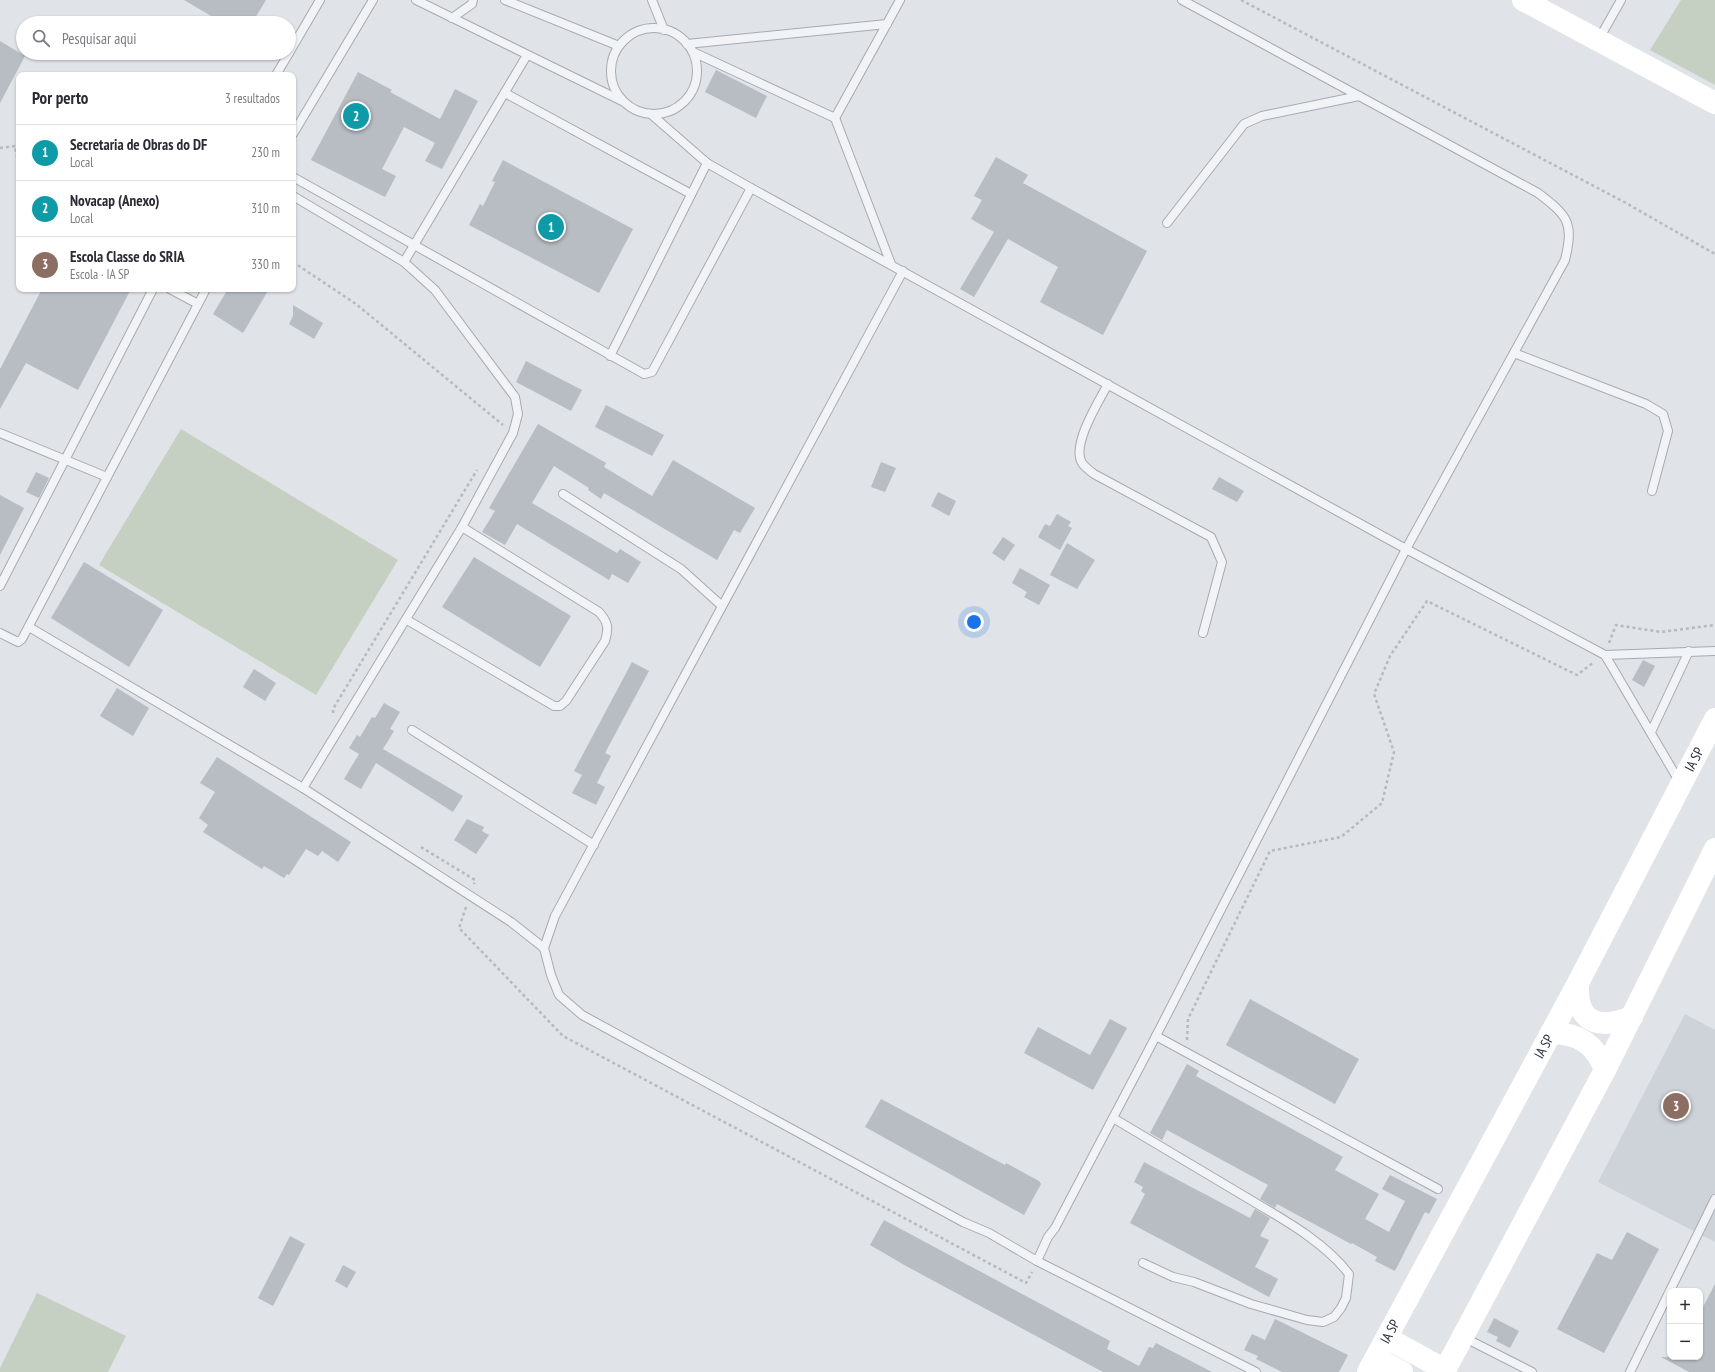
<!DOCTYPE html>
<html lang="pt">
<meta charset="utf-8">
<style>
body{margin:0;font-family:"PT Sans Narrow",sans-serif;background:#f7f7f7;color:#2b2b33}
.controls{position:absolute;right:12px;bottom:12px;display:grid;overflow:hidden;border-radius:8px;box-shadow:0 1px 3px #0004}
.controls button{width:36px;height:36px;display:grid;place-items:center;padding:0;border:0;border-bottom:1px solid #e1e1e2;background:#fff;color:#2b2b33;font:20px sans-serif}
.you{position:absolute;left:974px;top:622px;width:14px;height:14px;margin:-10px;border:3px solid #fff;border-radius:50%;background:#1a73e8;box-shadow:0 0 0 6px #1a73e833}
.badge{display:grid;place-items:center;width:26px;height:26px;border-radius:50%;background:#c05068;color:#fff;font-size:13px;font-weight:700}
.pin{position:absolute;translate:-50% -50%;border:2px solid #fff;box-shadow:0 1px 4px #0006}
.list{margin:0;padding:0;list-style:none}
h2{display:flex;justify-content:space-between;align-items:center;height:52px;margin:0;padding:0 16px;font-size:17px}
h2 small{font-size:13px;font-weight:400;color:#7c7c81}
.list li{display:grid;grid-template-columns:26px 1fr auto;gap:12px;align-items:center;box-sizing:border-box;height:56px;padding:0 16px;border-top:1px solid #e1e1e2}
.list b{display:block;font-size:15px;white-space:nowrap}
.list p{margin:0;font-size:13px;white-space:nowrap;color:#7c7c81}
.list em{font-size:13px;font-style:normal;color:#7c7c81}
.icon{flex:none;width:22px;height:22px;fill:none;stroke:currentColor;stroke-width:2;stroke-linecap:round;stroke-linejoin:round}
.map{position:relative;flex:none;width:1715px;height:1372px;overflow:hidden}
.search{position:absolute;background:#fff;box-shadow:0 1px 3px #0004;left:16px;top:16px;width:280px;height:44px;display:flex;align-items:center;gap:10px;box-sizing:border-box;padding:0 14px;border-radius:22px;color:#7c7c81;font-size:15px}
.panel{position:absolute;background:#fff;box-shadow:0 1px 3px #0004;left:16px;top:72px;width:280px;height:220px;border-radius:8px}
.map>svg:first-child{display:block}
.built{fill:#ced2d9}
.green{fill:#c6d0c2}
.building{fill:#b7bdc3}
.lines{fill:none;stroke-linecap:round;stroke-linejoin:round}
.lane-casing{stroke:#a6aab1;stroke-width:10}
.path{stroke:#b6b9be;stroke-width:2.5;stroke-dasharray:3 3;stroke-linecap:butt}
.lane{stroke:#f2f3f6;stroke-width:8}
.secondary{stroke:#fff;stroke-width:22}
.labels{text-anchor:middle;stroke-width:3;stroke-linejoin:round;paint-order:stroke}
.street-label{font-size:14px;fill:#2a323d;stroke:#eff2f5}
</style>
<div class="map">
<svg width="1715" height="1372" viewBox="0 0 1715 1372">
<rect width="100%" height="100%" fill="#e0e3e7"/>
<!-- built -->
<path class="built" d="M1685,1014l30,16v212l-117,-60z"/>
<!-- green -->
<g class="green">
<path d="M1681,0h34v85l-65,-35z"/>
<path d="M181,429l217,131 -82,135 -217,-130z"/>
<path d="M37,1293l89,43 -18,36h-108v-4z"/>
</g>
<!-- building -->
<g class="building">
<path d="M184,0h82l-14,23h-29z"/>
<path d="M0,41l25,15 -25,47z"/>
<path d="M716,70l51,26 -11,22 -51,-26z"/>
<path d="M358,72l34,18 -2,2 50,27 15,-30 23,12 -36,68 -17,-8 10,-18 -31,-16 -22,42 14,7 -11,21 -74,-37z"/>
<path d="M996,157l32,18 -5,8 124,68 -44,84 -63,-33 18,-35 -50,-28 -34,58 -14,-8 34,-57 -23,-13 11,-19 -8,-4z"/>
<path d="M503,160l130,69 -34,64 -130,-68 11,-21 3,2 12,-24 -3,-1z"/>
<path d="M42,289h89l-53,101 -52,-27 -26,46v-40z"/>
<path d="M228,289h41l-26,44 -30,-19z"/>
<path d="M293,305l30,18 -9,16 -25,-15 4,-8z"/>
<path d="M526,361l56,29 -11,21 -55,-29z"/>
<path d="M606,405l58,30 -12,21 -57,-29z"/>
<path d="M538,424l68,39 -2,4 48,29 21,-36 82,48 -15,25 -6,-3 -17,30 -113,-67 -3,6 -13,-9 1,-2 -35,-22 -22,37 85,50 3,-4 21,13 -13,21 -16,-9 -3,6 -92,-56 -12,21 -23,-13 13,-21 -6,-3z"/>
<path d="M881,462l15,6 -11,24 -14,-5z"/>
<path d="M36,472l13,6 -10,20 -13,-6z"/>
<path d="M1219,477l25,14 -7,11 -25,-13z"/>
<path d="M938,492l18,9 -7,15 -18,-10z"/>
<path d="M0,495l24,13 -24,47z"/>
<path d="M1057,514l14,8 -3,4 4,2 -12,22 -22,-13 7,-13 5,2z"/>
<path d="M1003,537l12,8 -11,16 -12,-8z"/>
<path d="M1067,543l28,17 -18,29 -27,-14z"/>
<path d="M474,557l97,59 -31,51 -98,-60z"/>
<path d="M84,562l79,48 -34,57 -78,-49z"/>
<path d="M1020,568l30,17 -11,20 -15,-8 3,-5 -15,-9z"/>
<path d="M1643,660l12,6 -11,21 -12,-7z"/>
<path d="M632,662l17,9 -44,82 6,3 -14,27 8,4 -9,18 -24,-12 10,-18 -8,-4z"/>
<path d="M254,669l22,14 -11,18 -22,-14z"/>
<path d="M117,688l32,20 -16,28 -33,-20z"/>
<path d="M384,703l16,9 -10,17 4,2 -11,18 80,47 -10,16 -77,-49 -15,26 -17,-10 15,-25 -10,-6 8,-13 3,2 12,-20 3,1z"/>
<path d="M217,757l134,85 -13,20 -16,-11 -4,5 -12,-7 -17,26 -2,-1 -3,4 -20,-12 -2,3 -59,-37 5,-7 -9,-7 16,-26 -15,-9z"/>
<path d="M467,819l17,8 -2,4 7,4 -13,19 -22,-14z"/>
<path d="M1250,999l109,60 -24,45 -109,-59z"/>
<path d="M1110,1019l17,9 -34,62 -69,-37 14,-26 52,28z"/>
<path d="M1187,1064l12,7 -3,5 147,81 -8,13 44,24 -14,25 24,13 16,-31 -23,-12 8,-14 47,24 -8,15 -4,-2 -30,59 -20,-10 2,-4 -25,-14 -1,1 -74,-40 -2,4 -15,-9 8,-14 -101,-55 -5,10 -12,-7z"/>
<path d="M881,1099l124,66 1,-2 33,18 2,3 -17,31 -159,-88z"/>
<path d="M1144,1162l106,56 5,-9 15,9 -10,18 9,4 -14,27 23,12 -9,18 -139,-74 15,-29 -4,-3 2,-4 -9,-5z"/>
<path d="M884,1220l226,121 -3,8 32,17 10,-19 4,1 3,-5 56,29h-109l-197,-106 -36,-21z"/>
<path d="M1627,1232l32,17 -55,104 -47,-24 40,-76 15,7z"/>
<path d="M290,1236l15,8 -32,62 -15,-8z"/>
<path d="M343,1265l13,7 -9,16 -12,-7z"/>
<path d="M1715,1284v88h-26l-28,-15h39v-44z"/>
<path d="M1494,1318l25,13 -9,17 -14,-7 2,-4 -11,-5z"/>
<path d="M1275,1319l73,36 -9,17h-57l-26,-13 2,-3 -14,-6 8,-16 13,6z"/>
</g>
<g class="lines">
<defs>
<g id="lane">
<path d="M416,0l206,101"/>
<path d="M505,0l114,46"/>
<path d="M652,0l12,30"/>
<path d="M452,18l20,-14 1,-4"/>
<circle cx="654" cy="71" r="43"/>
<path d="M1599,39l22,-39"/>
<path d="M687,44l200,-20"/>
<path d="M693,52l142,66 56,146"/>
<path d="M289,53l31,-53"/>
<path d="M276,75l13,-22"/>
<path d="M505,93l186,101"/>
<path d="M652,115l55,48 44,25 655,361 199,106 74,126"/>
<path d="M835,118l65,-118"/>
<path d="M293,134l80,-134"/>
<path d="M293,177l351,197 8,-2 99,-184"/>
<path d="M293,196l111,66"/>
<path d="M1167,223l77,-99 18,-8 97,-20"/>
<path d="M903,271l-348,645 -11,32 7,27 8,20 23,20 381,207 26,11 48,28 11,-24 7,-9 101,-192 250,-487 159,-289c9,-38 3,-44 -27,-67l-356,-193"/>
<path d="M170,289l28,15"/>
<path d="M1514,353l132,51 17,10 5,17 -16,60"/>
<path d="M610,356l97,-193"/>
<path d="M1108,384c-9,17 -37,61 -26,79 3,4 8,8 12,11l117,63 11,25 -19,71"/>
<path d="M0,433l107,44"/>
<path d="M563,494l118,75 41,37"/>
<path d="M0,586l153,-297"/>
<path d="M407,620l147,86h6l6,-5 39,-60c4,-13 3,-19 -6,-29l-137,-85"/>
<path d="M29,627l274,161 208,134 33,26"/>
<path d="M0,633l18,9 4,-3 184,-350"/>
<path d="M1605,655l110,-4"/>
<path d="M412,730l182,115"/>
<path d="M1651,732l38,-81"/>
<path d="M303,788l159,-261 51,-94 5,-19 -3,-17 -80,-107 -31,-28 123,-207"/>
<path d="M1156,1036l282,153"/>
<path d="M1113,1118c42,25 84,50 126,75 38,23 83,46 110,81l-3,24 -5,10 -7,9 -11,5 -16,-2 -56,-16 -57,-22 -21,-5 -30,-14"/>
<path d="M1037,1261l219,111"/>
<path d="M1463,1337l69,35"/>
<path d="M1630,1372l85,-173"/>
</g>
</defs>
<!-- lane casing -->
<use href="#lane" class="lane-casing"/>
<!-- path -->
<g class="path">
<path d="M1241,0l385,203 89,51"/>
<path d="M0,148l15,-2 4,20"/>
<path d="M293,262l63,42 147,121"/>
<path d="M1609,643l7,-18 45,7 54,-7"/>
<path d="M333,713v-4l144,-239"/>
<path d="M421,847l54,33 -1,4"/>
<path d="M466,907l-7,21 104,108 463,247 6,-11"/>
<path d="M1187,1040l1,-21 82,-168 71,-14 41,-34 12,-51 -20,-58 16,-38 37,-55 150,74 17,-13"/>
</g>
<!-- lane -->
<use href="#lane" class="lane"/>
<!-- secondary -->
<g class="secondary">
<path d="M1523,0l192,103"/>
<path d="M1578,983c-2,40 20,47 54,34"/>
<path d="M1551,1033c27,0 45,11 54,37"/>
<path d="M1387,1338l58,32"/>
<path d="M1376,1358l26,14"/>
<path id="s1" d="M1368,1372l210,-389 137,-264"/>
<path d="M1444,1372l161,-302 110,-221"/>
</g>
</g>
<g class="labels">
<!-- street labels -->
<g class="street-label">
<text dy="5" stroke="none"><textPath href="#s1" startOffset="694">IA SP</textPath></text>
<text dy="5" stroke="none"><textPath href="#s1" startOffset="370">IA SP</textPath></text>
<text dy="5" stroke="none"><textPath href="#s1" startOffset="46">IA SP</textPath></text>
</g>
</g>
</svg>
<div class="controls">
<button>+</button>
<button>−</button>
</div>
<div class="you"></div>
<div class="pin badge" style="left:551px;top:227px;background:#0f9aa8">1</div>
<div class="pin badge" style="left:356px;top:116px;background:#0f9aa8">2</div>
<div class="pin badge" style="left:1676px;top:1106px;background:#8d6e63">3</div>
<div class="search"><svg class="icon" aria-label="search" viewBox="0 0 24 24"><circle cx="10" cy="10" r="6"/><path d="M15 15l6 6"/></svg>Pesquisar aqui</div>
<section class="panel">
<h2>Por perto<small>3 resultados</small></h2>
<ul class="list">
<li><span class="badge" style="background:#0f9aa8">1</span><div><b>Secretaria de Obras do DF</b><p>Local</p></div><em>230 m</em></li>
<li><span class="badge" style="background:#0f9aa8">2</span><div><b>Novacap (Anexo)</b><p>Local</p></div><em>310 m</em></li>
<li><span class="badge" style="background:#8d6e63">3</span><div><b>Escola Classe do SRIA</b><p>Escola · IA SP</p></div><em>330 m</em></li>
</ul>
</section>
</div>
